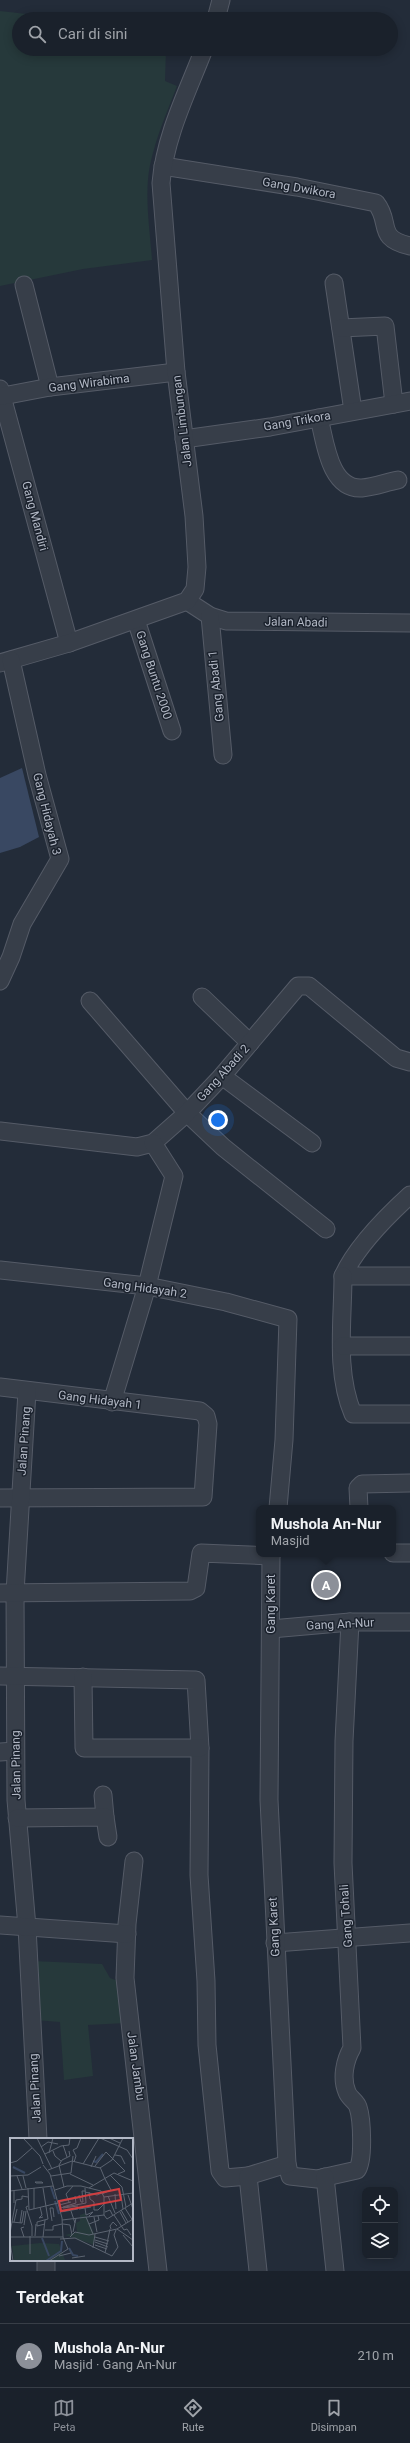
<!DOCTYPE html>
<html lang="id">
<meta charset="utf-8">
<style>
body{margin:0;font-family:Roboto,sans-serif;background:#232933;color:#f1f3f6}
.controls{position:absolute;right:12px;bottom:12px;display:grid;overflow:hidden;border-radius:8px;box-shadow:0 2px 10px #0003}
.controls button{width:36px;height:36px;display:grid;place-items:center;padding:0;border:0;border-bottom:1px solid #383e47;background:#1a212b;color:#f1f3f6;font:20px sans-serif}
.you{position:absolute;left:218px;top:1120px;width:14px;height:14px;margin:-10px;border:3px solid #fff;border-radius:50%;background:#1a73e8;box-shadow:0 0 0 6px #1a73e833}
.badge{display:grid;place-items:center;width:26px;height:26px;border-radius:50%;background:#8c9099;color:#fff;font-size:13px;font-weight:700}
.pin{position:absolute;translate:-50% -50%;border:2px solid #fff;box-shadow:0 1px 4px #0006}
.popup{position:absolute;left:256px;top:1505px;width:140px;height:52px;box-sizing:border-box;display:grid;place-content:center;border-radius:8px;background:#1a212b;filter:drop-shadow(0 1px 3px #0005);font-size:13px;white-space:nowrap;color:#9fa3a9}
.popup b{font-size:15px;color:#f1f3f6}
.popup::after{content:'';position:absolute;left:50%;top:100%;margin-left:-8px;border:8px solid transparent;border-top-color:#1a212b}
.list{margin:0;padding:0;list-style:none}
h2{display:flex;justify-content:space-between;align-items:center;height:52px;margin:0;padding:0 16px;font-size:17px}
h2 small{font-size:13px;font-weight:400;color:#9fa3a9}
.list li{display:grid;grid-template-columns:26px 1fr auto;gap:12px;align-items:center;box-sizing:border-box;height:64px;padding:0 16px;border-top:1px solid #383e47}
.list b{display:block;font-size:15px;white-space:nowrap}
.list p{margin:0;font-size:13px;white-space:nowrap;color:#9fa3a9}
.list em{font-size:13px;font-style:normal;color:#9fa3a9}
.icon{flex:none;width:22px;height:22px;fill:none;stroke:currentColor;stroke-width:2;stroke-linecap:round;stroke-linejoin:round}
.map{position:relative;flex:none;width:410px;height:2271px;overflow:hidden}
.search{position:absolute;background:#1a212b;box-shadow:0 2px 10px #0003;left:12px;right:12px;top:12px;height:44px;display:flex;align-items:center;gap:10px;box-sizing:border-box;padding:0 14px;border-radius:22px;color:#9fa3a9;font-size:15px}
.sheet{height:116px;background:#1a212b}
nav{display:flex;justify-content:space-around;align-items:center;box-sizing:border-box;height:56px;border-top:1px solid #383e47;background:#1a212b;font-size:11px;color:#9fa3a9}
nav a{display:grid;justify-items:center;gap:2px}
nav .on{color:#8c9099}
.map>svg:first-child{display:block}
.green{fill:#26393b}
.water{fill:#394862}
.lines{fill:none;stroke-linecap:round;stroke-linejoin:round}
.minor-casing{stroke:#555b67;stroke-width:19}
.minor{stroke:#373e49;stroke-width:17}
.labels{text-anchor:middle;stroke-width:3;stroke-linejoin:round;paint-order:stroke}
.street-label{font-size:12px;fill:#b2b8c5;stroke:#1c232e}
.inset-river{fill:none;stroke:#394862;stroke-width:2}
.inset-road{fill:none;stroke:#5c6471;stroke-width:1}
.view{fill:#d13e40;fill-opacity:0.15;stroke:#d13e40;stroke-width:2}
.inset-edge{fill:none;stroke:#b2b8c5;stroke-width:2}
</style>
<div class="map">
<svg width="410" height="2271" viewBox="0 0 410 2271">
<rect width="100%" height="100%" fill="#232c39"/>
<!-- green -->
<g class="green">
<path d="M0,11l71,8h-52v30h147l-1,32 12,5c-10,26 -21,51 -27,79 -6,30 0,65 2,95l-69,9 -83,17z"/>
<path d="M32,1961l70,3 8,14 13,5 3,40 -38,2 5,51 -29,4 -4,-58 -25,-2z"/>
</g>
<!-- water -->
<path class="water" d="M22,768l17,69 -19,10 -20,6v-75z"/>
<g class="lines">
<defs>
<g id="minor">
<path d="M216,19l5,-19"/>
<path d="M163,166l134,21 79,16c16,20 -1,35 34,43"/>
<path d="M334,283l19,128"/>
<path d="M24,285l26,102"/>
<path d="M341,328l44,-2 9,78"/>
<path d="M0,389l69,254"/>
<path d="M3,396l47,-9 126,-15"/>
<path d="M319,418c6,22 10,72 43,70 12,-1 25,-6 36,-8"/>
<path d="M184,439l86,-12 140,-26"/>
<path d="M187,601l23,15 16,5 184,2"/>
<path d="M210,616l13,139"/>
<path d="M136,620l36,111"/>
<path d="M0,663l69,-20 118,-42 8,-12 2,-22 -3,-51 -18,-144 -15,-189c4,-47 26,-90 43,-134"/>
<path d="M0,981l11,-24 11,-33 38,-65 -23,-84 -26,-115"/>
<path d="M202,997l48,46"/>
<path d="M90,1001l97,112 36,34 103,82"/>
<path d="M222,1076l90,67"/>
<path d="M0,1131l137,16 16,-4 34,-30 35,-37 76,-90h11l87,72 14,4"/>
<path d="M410,1195c-23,21 -54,52 -67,81h67"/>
<path d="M0,1270l147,16 79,16 62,17 -4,121 -6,68"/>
<path d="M343,1276c0,44 -8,96 10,138h57"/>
<path d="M342,1346h68"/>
<path d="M0,1387l200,24 6,5 2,8 -5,73 -203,1"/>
<path d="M27,1391l-12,202 1,207 11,127 11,212"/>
<path d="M112,1402l35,-116 27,-110 -21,-33"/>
<path d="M359,1508l-1,-20 4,-4 48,-1"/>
<path d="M393,1553h17"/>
<path d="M0,1593l190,-2 6,-3 5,-35 70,3"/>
<path d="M271,1629l79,-7h60"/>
<path d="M0,1676l196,4 4,68 -1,127 7,106 1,64 13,126 5,7 23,-2"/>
<path d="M83,1677l1,71h116"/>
<path d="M0,1752l15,-1"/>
<path d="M103,1795l2,22"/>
<path d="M17,1818l88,-1 3,20"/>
<path d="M134,1861l-7,63 -2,54 33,293"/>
<path d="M0,1925l127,9"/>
<path d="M275,1943l135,-10"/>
<path d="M287,2164l3,12 27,3 40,-9c7,-10 5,-51 1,-63 -2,-6 -9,-9 -11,-15 -6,-14 -2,-32 5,-44l-9,-185 1,-122 6,-119"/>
<path d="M325,2177l10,94"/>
<path d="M46,2260v11"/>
<path d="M258,2271l-10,-95 39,-12 -18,-364 2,-246"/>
</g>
</defs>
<!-- minor casing -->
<use href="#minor" class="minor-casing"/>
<!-- minor -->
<use href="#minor" class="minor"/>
</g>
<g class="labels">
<!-- street labels -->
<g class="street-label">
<text transform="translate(299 188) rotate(10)" y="4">Gang Dwikora</text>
<text transform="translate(89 383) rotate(-7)" y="4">Gang Wirabima</text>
<text transform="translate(182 421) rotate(-97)" y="4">Jalan Limbungan</text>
<text transform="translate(297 421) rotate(-10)" y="4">Gang Trikora</text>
<text transform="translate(35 516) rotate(75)" y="4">Gang Mandiri</text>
<text transform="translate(296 622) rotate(1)" y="4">Jalan Abadi</text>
<text transform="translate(154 675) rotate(72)" y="4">Gang Buntu 2000</text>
<text transform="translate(216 686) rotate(-96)" y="4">Gang Abadi 1</text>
<text transform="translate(47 814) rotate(76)" y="4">Gang Hidayah 3</text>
<text transform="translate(223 1073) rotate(-48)" y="4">Gang Abadi 2</text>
<text transform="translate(145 1288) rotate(8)" y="4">Gang Hidayah 2</text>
<text transform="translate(100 1400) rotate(7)" y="4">Gang Hidayah 1</text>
<text transform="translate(24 1441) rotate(-86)" y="4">Jalan Pinang</text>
<text transform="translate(271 1604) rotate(-90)" y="4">Gang Karet</text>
<text transform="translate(340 1624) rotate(-3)" y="4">Gang An-Nur</text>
<text transform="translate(16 1765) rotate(-91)" y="4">Jalan Pinang</text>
<text transform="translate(346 1916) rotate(-94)" y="4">Gang Tohali</text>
<text transform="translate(274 1927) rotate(-93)" y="4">Gang Karet</text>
<text transform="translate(136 2066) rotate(82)" y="4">Jalan Jambu</text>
<text transform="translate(35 2088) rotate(-93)" y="4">Jalan Pinang</text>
</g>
</g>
<!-- overview -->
<g transform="translate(10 2138)">
<rect width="123" height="123" fill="#232c39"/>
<path d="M75,75l9,20v12l-19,-7v-2l-1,2 -9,-3 12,-3 -1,-9 4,-2v-6zM30,105l19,1 6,16h-51l-2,-14z" fill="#26393b"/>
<path class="inset-river" d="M83,23l3,1 7,-8M3,29l12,6M41,49l4,12M45,63l4,13M32,100l7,18M59,110l4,7 5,1M36,123l15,-10 1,-10"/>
<path class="inset-road" d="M13,0l17,18 3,8M27,0l15,31M90,0l27,12 6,9M99,0l11,5M53,7l4,12M31,9l7,-5 10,2M43,13l2,5 6,5M39,15l4,-15M35,16l16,-8 8,-1 1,-7M105,17l6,1 4,8M64,24l2,-6 -3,-6 4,-2 4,-10M0,25l7,-2 15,-13M73,26l16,-26M33,27l7,9 12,44 1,19 5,12 -19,12M85,28l11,-14 19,19 -7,3M81,29l5,-11M90,29l5,12M38,32l24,-9 28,7 12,-8 11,-22M60,36l23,11M100,37l12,12 4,20M0,38l18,-1 13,-8M7,38l5,13M13,38l3,12M41,38l20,-3 2,-17M25,44h7l1,1h-7zM54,49l-5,-22 3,-5 8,-4 -1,-5M18,50l1,22 29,-7M24,50v21M33,50l5,31 -11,3v4l8,-2M79,50l25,-15 19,8M45,52l12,-4h14l20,5 3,6 29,-4M0,53l43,-5M75,54l12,3 5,-2M79,54l1,7 4,3v8h4l7,-7M92,56l9,-4 -6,-11M105,56l1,15M69,57l2,7h2l-1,-11h3M111,57l2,14M118,57l5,14M98,58l7,17M48,64l24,-5M59,64l-3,-8 7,-8M4,65v-13M49,67l12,-3M18,68l-2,1 6,19v10M30,69l2,8 -3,3 4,-1M53,69l13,-4 -1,-7M50,70l26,-5 -1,-15M53,70l15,-2M75,70l1,7 7,-3 -4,4M115,70l8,13M69,71l12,-2M111,72l7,12M61,73l4,12M51,74l17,-3M95,74l5,-2 3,6M110,74l6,11M94,77l3,4 26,-16M104,77l10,15 3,-1 4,6M76,79l7,17M84,79l3,15M52,82l42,-5v-18M42,83l-2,-13h3l1,9M2,84l10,1 2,-12M4,84l3,-13M10,85l2,-13M53,86l7,1 2,10M79,86l10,-4 -1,-4M14,87l2,-14M101,91l-1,-3 3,-4 4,4M107,91l16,-10M35,92h8v-4l9,-2M106,92l-2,5 4,12M63,94l3,-14M0,95l6,-33 6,-1v-3l6,1M113,97l10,12M20,98v18M25,98l1,-12M0,99h53M14,99l-3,-9 3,-1M33,99l2,-17M60,99l5,-5 14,3 28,-6 16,11M85,99l14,4M50,101l15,-1 37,18 6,-9M85,102l13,4M0,104l3,19M85,104l13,5M85,107l12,4M83,110l2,-14M95,115l5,-24M49,118l12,-3M62,120l13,-2"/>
<path class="view" d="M109,51l2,11 -60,11 -2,-10z"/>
<rect width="123" height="123" class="inset-edge"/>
</g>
</svg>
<div class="controls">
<button><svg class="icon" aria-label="locate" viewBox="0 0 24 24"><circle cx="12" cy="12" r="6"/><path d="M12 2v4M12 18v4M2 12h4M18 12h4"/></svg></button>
<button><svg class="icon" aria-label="layers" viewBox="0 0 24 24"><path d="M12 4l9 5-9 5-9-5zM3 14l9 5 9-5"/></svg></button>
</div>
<div class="you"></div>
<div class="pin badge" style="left:326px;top:1585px">A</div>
<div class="popup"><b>Mushola An-Nur</b>Masjid</div>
<div class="search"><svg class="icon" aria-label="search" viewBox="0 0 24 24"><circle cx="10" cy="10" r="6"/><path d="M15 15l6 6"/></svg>Cari di sini</div>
</div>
<section class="sheet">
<h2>Terdekat<small></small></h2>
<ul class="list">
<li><span class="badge">A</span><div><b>Mushola An-Nur</b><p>Masjid · Gang An-Nur</p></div><em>210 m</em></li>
</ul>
</section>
<nav>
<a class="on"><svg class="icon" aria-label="map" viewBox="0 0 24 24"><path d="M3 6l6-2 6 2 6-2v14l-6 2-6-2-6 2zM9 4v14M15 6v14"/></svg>Peta</a>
<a><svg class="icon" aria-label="directions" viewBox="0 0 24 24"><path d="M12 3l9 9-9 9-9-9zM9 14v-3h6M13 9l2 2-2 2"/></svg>Rute</a>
<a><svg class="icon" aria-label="saved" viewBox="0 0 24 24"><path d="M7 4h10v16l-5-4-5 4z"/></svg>Disimpan</a>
</nav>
